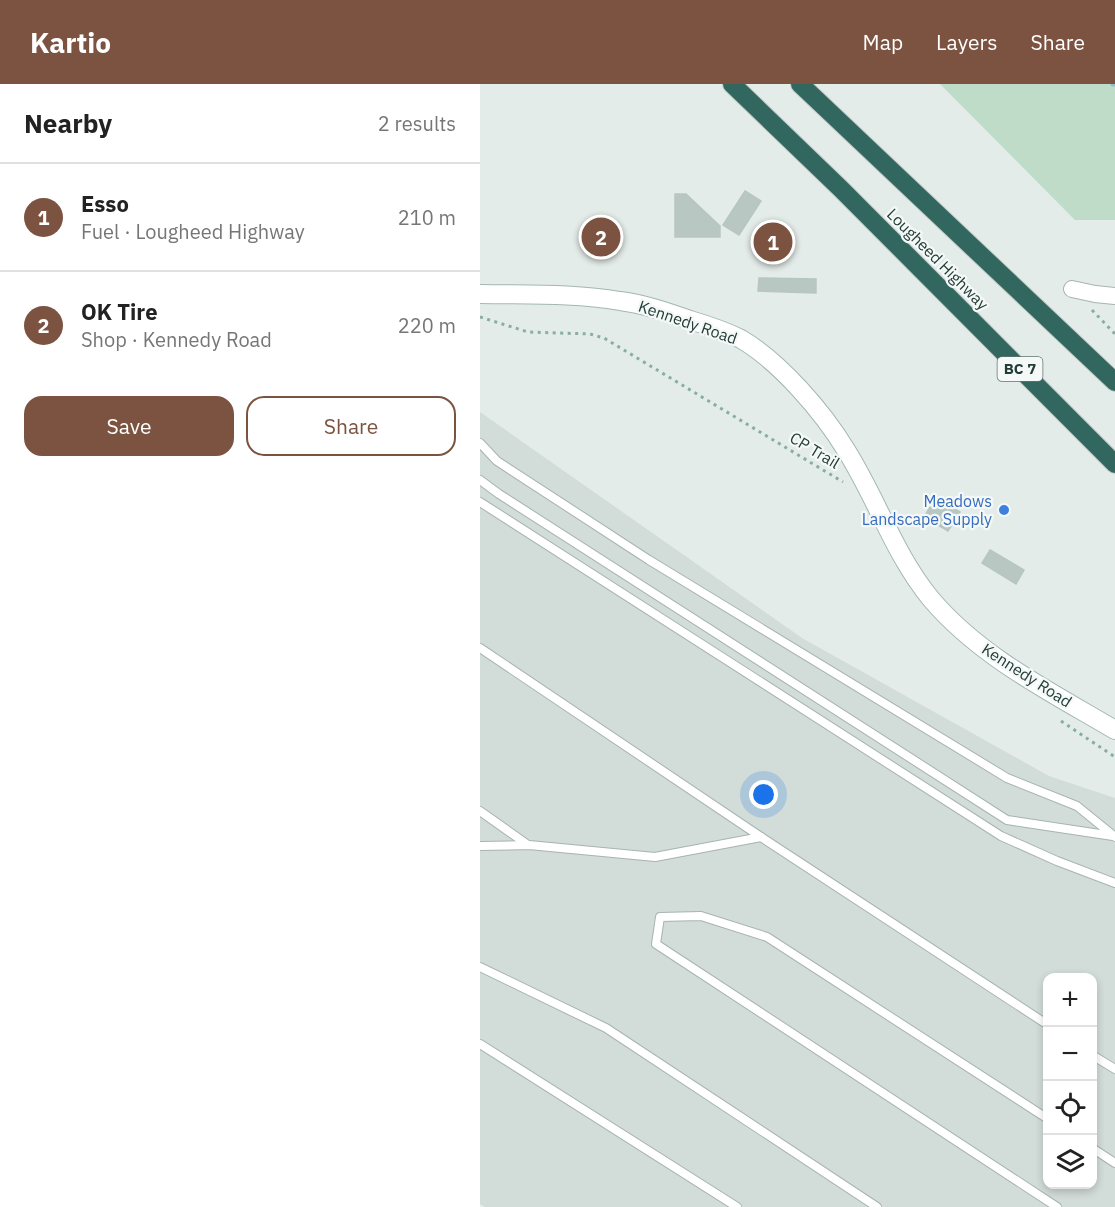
<!DOCTYPE html>
<meta charset="utf-8">
<style>
body{margin:0;font-family:"IBM Plex Sans",sans-serif;background:#f6f6f6;color:#222}
.controls{position:absolute;right:18px;bottom:18px;display:grid;overflow:hidden;border-radius:12px;box-shadow:0 3px 9px #0003}
.controls button{width:54px;height:54px;display:grid;place-items:center;padding:0;border:0;border-bottom:2px solid #e0e0e0;background:#fff;color:#222;font:30px sans-serif}
.you{position:absolute;left:284px;top:711px;width:21px;height:21px;margin:-15px;border:4px solid #fff;border-radius:50%;background:#1a73e8;box-shadow:0 0 0 9px #1a73e833}
.badge{display:grid;place-items:center;width:39px;height:39px;border-radius:50%;background:#7c5340;color:#fff;font-size:20px;font-weight:700}
.pin{position:absolute;translate:-50% -50%;border:3px solid #fff;box-shadow:0 2px 6px #0006}
.list{margin:0;padding:0;list-style:none}
h2{display:flex;justify-content:space-between;align-items:center;height:78px;margin:0;padding:0 24px;font-size:26px}
h2 small{font-size:20px;font-weight:400;color:#767676}
.list li{display:grid;grid-template-columns:39px 1fr auto;gap:18px;align-items:center;box-sizing:border-box;height:108px;padding:0 24px;border-top:2px solid #e0e0e0}
.list b{display:block;font-size:22px;white-space:nowrap}
.list p{margin:0;font-size:20px;white-space:nowrap;color:#767676}
.list em{font-size:20px;font-style:normal;color:#767676}
.actions{display:flex;gap:12px;padding:18px 24px}
.actions a{flex:1;padding:14px 0;border:2px solid #7c5340;border-radius:18px;text-align:center;font-size:21px;color:#7c5340}
.actions .main{background:#7c5340;color:#fff}
.icon{flex:none;width:33px;height:33px;fill:none;stroke:currentColor;stroke-width:2;stroke-linecap:round;stroke-linejoin:round}
.map{position:relative;flex:none;width:635px;height:1123px;overflow:hidden}
header{display:flex;align-items:center;gap:36px;box-sizing:border-box;height:84px;padding:0 30px;background:#7c5340;color:#fff}
header strong{font-size:28px}
nav{display:flex;gap:33px;margin-inline-start:auto;font-size:21px}
main{display:flex}
aside{flex:1;background:#fff}
.map>svg:first-child{display:block}
.built{fill:#d2dcd8;fill-rule:evenodd}
.green{fill:#bedcc8}
.lines{fill:none;stroke-linecap:round;stroke-linejoin:round}
.stream{stroke:#8fbfce;stroke-width:5}
.building{fill:#b9c7c2;stroke:#b6c6c0;stroke-width:1.5}
.lane-casing{stroke:#a7b4b0;stroke-width:10}
.street-casing{stroke:#a7b4b0;stroke-width:18}
.secondary-casing{stroke:#a3b7b2;stroke-width:20}
.highway-casing{stroke:#c2c9c7;stroke-width:20}
.path{stroke:#86aea4;stroke-width:3;stroke-dasharray:3 4.5;stroke-linecap:butt}
.lane{stroke:#fff;stroke-width:8}
.street{stroke:#fff;stroke-width:16}
.secondary{stroke:#fff;stroke-width:18}
.highway{stroke:#326760;stroke-width:18}
.shop-dot{fill:#3f7fe0;stroke:#f4f9f7;stroke-width:2}
.labels{text-anchor:middle;stroke-width:4.5;stroke-linejoin:round;paint-order:stroke}
.shield{fill:#f4f9f7;stroke:#627571;stroke-width:1.5}
.shield-label{font-size:15px;font-weight:bold;fill:#243d38}
.street-label{font-size:16px;fill:#243d38;stroke:#f4f9f7}
.shop-label{font-size:16px;fill:#366cbe;stroke:#f4f9f7;text-anchor:end}
</style>
<header>
<strong>Kartio</strong>
<nav><a>Map</a><a>Layers</a><a>Share</a></nav>
</header>
<main>
<aside>
<h2>Nearby<small>2 results</small></h2>
<ul class="list">
<li><span class="badge">1</span><div><b>Esso</b><p>Fuel · Lougheed Highway</p></div><em>210 m</em></li>
<li><span class="badge">2</span><div><b>OK Tire</b><p>Shop · Kennedy Road</p></div><em>220 m</em></li>
</ul>
<div class="actions"><a class="main">Save</a><a>Share</a></div>
</aside>
<div class="map">
<svg width="635" height="1123" viewBox="0 0 635 1123">
<rect width="100%" height="100%" fill="#e4ece9"/>
<!-- built -->
<path class="built" d="M0,328l322,226 247,138 66,22v409h-630l-5,-3zM568,894h44v206h-44z"/>
<!-- green -->
<path class="green" d="M460,0h175v136h-40z"/>
<g class="lines">
<!-- stream -->
<path class="stream" d="M633,0h2"/>
</g>
<!-- building -->
<g class="building">
<path d="M265,107l16,10 -22,34 -16,-10z"/>
<path d="M195,110h11l34,32v11h-45z"/>
<path d="M279,194l57,1v14l-58,-2z"/>
<path d="M456,413l24,15 -12,19 -24,-14z"/>
<path d="M510,466l34,20 -8,14 -34,-21z"/>
</g>
<g class="lines">
<defs>
<g id="lane">
<path d="M0,359l17,18 152,99 358,218 70,28 38,31"/>
<path d="M0,396l19,14 508,326 106,16"/>
<path d="M0,418l521,334 56,25 58,22"/>
<path d="M0,564l281,189 287,188"/>
<path d="M0,727l48,34"/>
<path d="M0,762l49,-1 126,12 106,-20"/>
<path d="M0,883l126,61 271,179"/>
<path d="M0,960l257,163"/>
<path d="M612,971l23,14"/>
<path d="M568,1035l-281,-182 -66,-21 -41,1 -4,27 401,263"/>
<path d="M612,1064l23,15"/>
</g>
<path id="street" d="M592,205l23,5 20,2"/>
<path id="secondary" d="M0,210c47,1 94,-1 140,7 24,3 47,11 70,19 17,5 35,11 51,19 39,23 82,73 105,111 31,49 48,104 85,149 49,58 120,93 184,131"/>
<g id="highway">
<path d="M252,0l109,105 274,275"/>
<path d="M320,0l315,298"/>
</g>
</defs>
<!-- lane casing -->
<use href="#lane" class="lane-casing"/>
<!-- street casing -->
<use href="#street" class="street-casing"/>
<!-- secondary casing -->
<use href="#secondary" class="secondary-casing"/>
<!-- highway casing -->
<use href="#highway" class="highway-casing"/>
<!-- path -->
<g class="path">
<path d="M612,226l23,24"/>
<path d="M0,233l48,15 62,2 14,4 239,144"/>
<path d="M581,637l54,36"/>
</g>
<!-- lane -->
<use href="#lane" class="lane"/>
<!-- street -->
<use href="#street" class="street"/>
<!-- secondary -->
<use href="#secondary" class="secondary"/>
<!-- highway -->
<use href="#highway" class="highway"/>
</g>
<!-- markers -->
<circle class="shop-dot" cx="524" cy="426" r="6"/>
<g class="labels">
<!-- shield labels -->
<rect class="shield" x="517.5" y="273" width="45" height="24" rx="4.5"/>
<g class="shield-label">
<text x="540" y="290">BC 7</text>
</g>
<!-- street labels -->
<g class="street-label">
<text transform="translate(458 175) rotate(45)" y="6">Lougheed Highway</text>
<text transform="translate(208 238) rotate(19)" y="6">Kennedy Road</text>
<text transform="translate(335 366) rotate(31)" y="6">CP Trail</text>
<text transform="translate(547 591) rotate(33)" y="6">Kennedy Road</text>
</g>
<!-- shop labels -->
<g class="shop-label">
<text x="512" y="423">Meadows<tspan x="512" dy="18">Landscape Supply</tspan></text>
</g>
</g>
</svg>
<div class="controls">
<button>+</button>
<button>−</button>
<button><svg class="icon" aria-label="locate" viewBox="0 0 24 24"><circle cx="12" cy="12" r="6"/><path d="M12 2v4M12 18v4M2 12h4M18 12h4"/></svg></button>
<button><svg class="icon" aria-label="layers" viewBox="0 0 24 24"><path d="M12 4l9 5-9 5-9-5zM3 14l9 5 9-5"/></svg></button>
</div>
<div class="you"></div>
<div class="pin badge" style="left:293px;top:158px">1</div>
<div class="pin badge" style="left:121px;top:153px">2</div>
</div>
</main>
